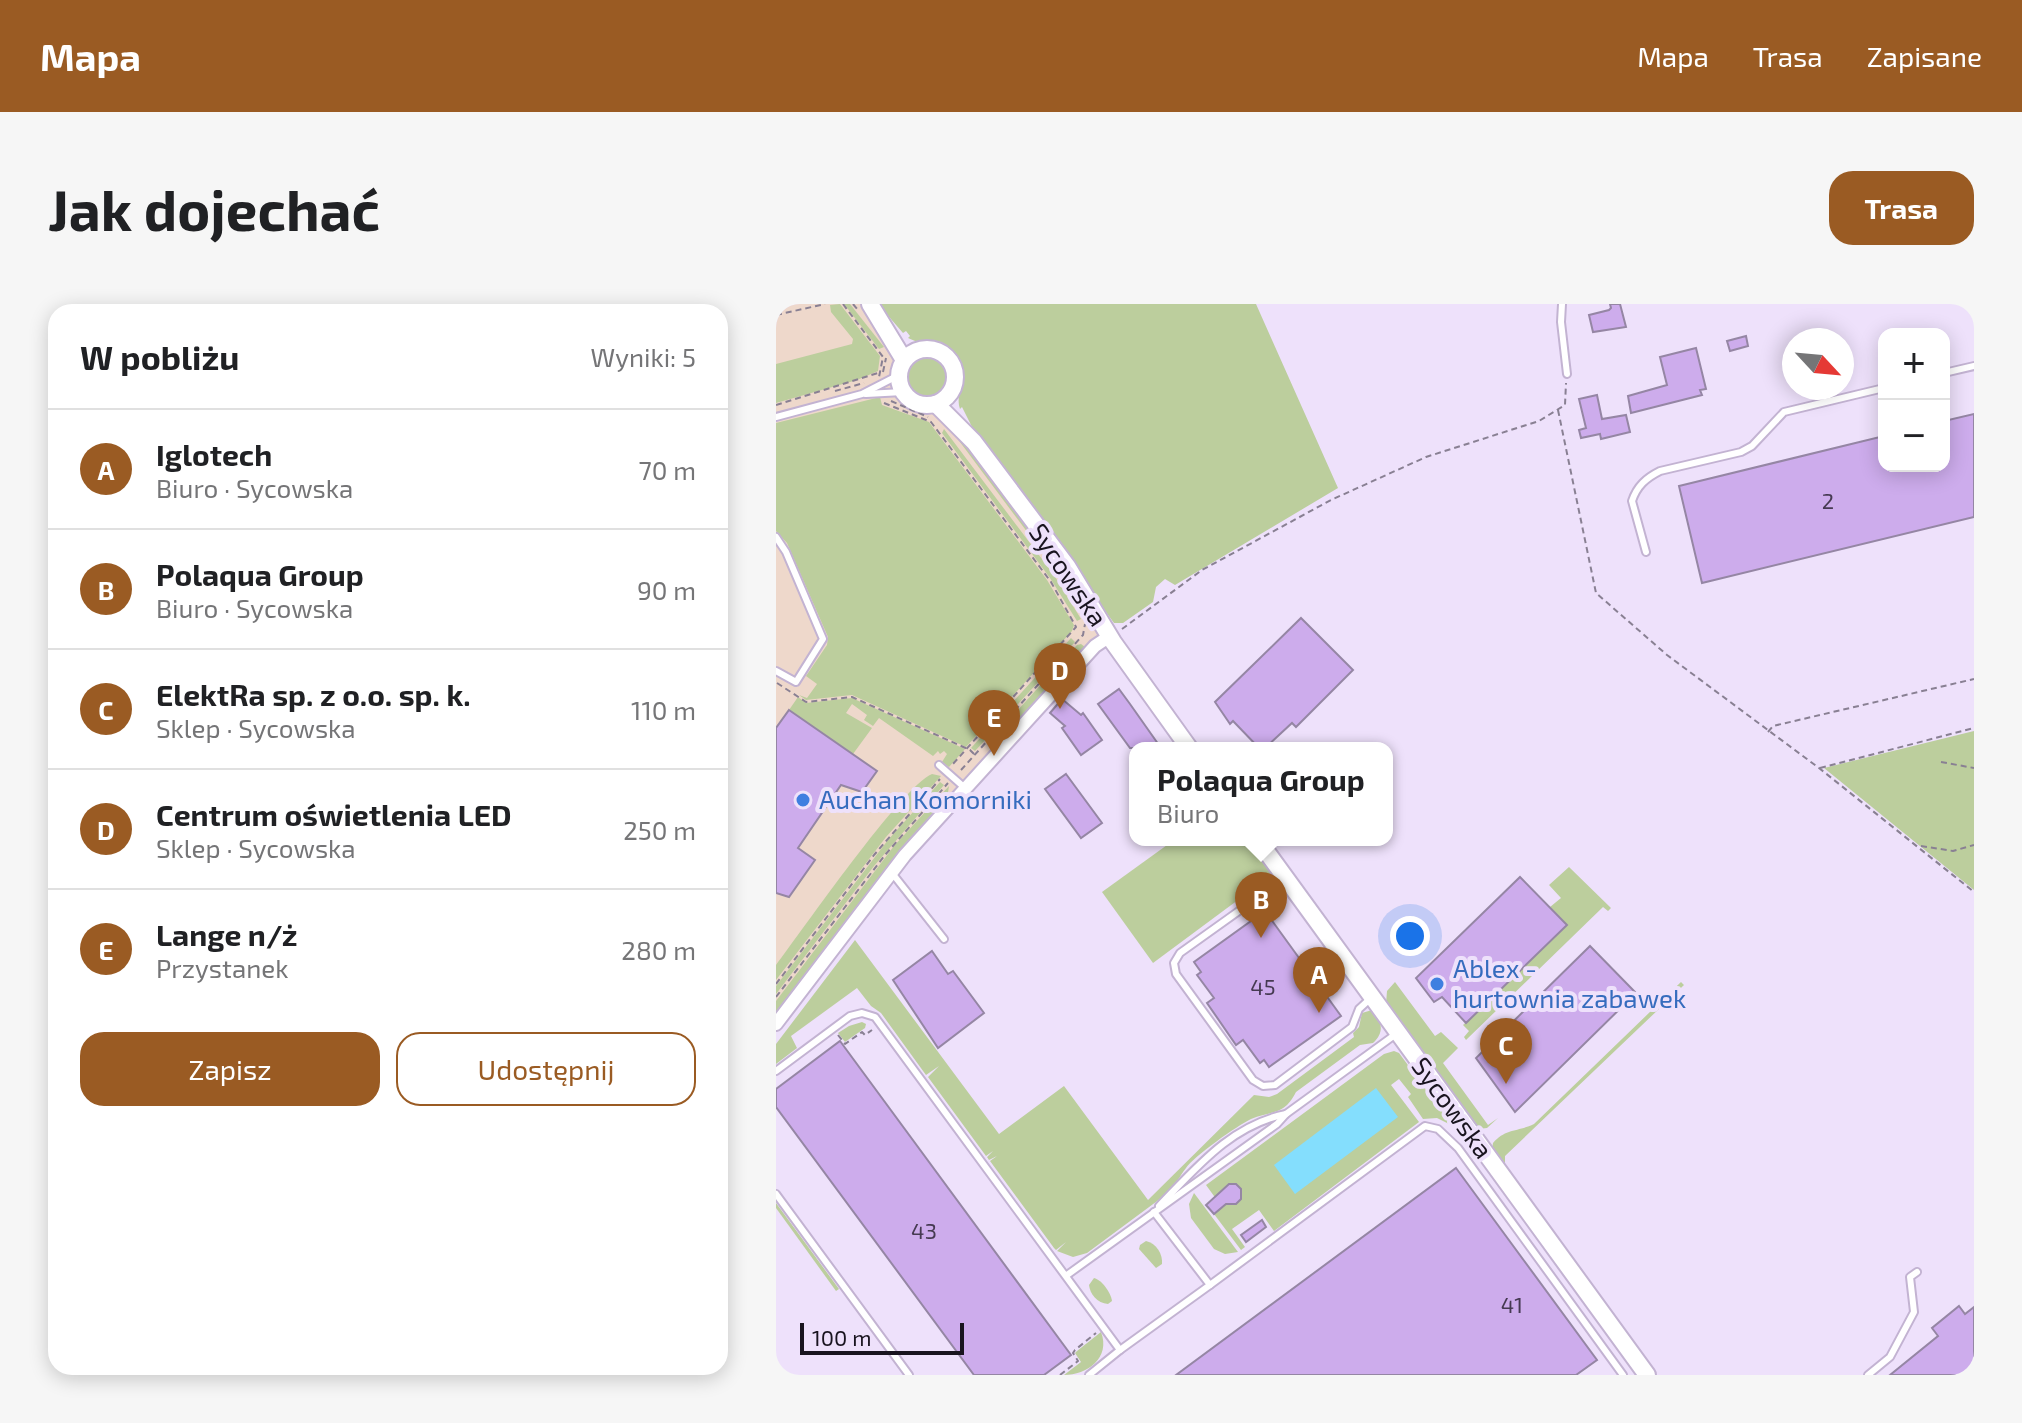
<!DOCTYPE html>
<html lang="pl">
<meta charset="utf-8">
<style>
body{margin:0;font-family:"Exo 2",sans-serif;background:#f6f6f6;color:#202124}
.controls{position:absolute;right:24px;top:24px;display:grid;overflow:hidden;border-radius:16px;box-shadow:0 4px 20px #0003}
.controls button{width:72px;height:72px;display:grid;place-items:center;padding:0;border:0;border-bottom:2px solid #e0e0e0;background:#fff;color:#202124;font:40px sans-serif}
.compass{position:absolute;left:1006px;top:24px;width:72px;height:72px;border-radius:50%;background:#fff;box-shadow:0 4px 20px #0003;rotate:116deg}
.scale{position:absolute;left:24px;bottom:20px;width:164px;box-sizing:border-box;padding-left:8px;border:4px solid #19141f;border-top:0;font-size:22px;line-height:28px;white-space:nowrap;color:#19141f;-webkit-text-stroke:6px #eee1fb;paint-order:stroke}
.you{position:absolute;left:634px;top:632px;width:28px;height:28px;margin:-20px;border:6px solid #fff;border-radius:50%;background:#1a73e8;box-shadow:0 0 0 12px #1a73e833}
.badge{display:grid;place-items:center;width:52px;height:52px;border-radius:50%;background:#9a5b23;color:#fff;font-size:26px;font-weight:700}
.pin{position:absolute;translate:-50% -66px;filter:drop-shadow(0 2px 4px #0008)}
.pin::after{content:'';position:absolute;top:42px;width:28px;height:24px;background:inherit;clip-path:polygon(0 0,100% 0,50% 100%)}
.popup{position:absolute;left:353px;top:438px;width:264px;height:104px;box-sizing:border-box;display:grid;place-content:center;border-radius:16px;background:#fff;filter:drop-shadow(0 2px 6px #0005);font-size:26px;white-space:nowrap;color:#757577}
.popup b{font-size:30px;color:#202124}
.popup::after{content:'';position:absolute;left:50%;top:100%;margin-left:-16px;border:16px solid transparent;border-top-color:#fff}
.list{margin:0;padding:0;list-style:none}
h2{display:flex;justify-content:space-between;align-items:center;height:104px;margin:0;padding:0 32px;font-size:34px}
h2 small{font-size:26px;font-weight:400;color:#757577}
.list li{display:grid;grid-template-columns:52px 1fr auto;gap:24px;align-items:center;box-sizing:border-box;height:120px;padding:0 32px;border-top:2px solid #e0e0e0}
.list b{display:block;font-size:30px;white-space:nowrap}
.list p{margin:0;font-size:26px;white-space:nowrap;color:#757577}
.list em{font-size:26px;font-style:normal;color:#757577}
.actions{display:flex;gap:16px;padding:24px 32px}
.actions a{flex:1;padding:18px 0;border:2px solid #9a5b23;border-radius:24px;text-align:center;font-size:28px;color:#9a5b23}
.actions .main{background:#9a5b23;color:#fff}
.map{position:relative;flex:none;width:1198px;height:1071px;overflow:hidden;border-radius:24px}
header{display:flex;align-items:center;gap:48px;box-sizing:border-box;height:112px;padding:0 40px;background:#9a5b23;color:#fff}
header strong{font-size:38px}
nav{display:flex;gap:44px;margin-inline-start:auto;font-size:28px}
.intro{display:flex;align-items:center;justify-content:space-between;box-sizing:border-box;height:192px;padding:0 48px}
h1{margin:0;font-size:56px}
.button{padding:20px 36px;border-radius:24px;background:#9a5b23;color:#fff;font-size:28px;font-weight:700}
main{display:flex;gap:48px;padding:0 48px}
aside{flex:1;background:#fff;border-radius:24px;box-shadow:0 4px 20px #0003}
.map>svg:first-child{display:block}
.commercial{fill:#eed8cb}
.green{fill:#bcce9d}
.water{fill:#84defd}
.building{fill:#cdacec;stroke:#9586a4;stroke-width:2}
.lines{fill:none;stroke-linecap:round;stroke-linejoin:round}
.service-casing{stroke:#c3b3d2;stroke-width:10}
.minor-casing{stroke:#c3b3d2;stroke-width:16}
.tertiary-casing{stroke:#c3b3d2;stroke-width:20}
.path{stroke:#898093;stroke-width:2;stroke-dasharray:6 4;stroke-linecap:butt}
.service{stroke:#fff;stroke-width:6}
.minor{stroke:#fff;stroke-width:12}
.tertiary{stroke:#fff;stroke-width:16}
.shop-dot{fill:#3f7fe0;stroke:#eee1fb;stroke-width:3}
.labels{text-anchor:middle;stroke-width:8;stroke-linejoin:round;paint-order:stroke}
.number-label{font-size:22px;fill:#463a52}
.street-label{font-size:26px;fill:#19141f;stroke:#eee1fb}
.shop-label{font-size:26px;fill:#366cbe;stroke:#eee1fb;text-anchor:start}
</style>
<header>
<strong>Mapa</strong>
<nav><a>Mapa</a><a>Trasa</a><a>Zapisane</a></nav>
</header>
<div class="intro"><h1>Jak dojechać</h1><a class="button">Trasa</a></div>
<main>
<aside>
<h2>W pobliżu<small>Wyniki: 5</small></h2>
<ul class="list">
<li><span class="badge">A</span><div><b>Iglotech</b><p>Biuro · Sycowska</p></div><em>70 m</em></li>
<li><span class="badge">B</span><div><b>Polaqua Group</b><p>Biuro · Sycowska</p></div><em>90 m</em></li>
<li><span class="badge">C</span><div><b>ElektRa sp. z o.o. sp. k.</b><p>Sklep · Sycowska</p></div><em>110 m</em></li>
<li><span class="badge">D</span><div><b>Centrum oświetlenia LED</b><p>Sklep · Sycowska</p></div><em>250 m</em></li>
<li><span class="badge">E</span><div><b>Lange n/ż</b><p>Przystanek</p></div><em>280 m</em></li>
</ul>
<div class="actions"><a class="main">Zapisz</a><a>Udostępnij</a></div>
</aside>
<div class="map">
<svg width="1198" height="1071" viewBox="0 0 1198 1071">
<rect width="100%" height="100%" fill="#eee1fb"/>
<!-- commercial -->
<path class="commercial" d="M0,0h94l34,56 -5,15 4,18 14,11h19l174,232 -205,219 -129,169z"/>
<!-- green -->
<g class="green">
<path d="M64,0l40,52 -2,15 -21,9 -81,23v-39l76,-20 1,-5 -22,-27 -1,-7z"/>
<path d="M68,0h6l34,43 -5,2z"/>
<path d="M102,0h378l82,184 -163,97 -10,-6 -9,8 -3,15 -30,21h-9l-140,-192 -12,-24 -2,2c-4,-12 2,-21 2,-33 -2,-34 -33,-27 -54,-38l2,-2 -4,-5 -3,2z"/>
<circle cx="152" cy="74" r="21"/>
<path d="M104,93l2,8 47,17 118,158 27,45 -2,6 -106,116 -114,-52 -46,5 -7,-5 8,3 10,-14 -11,-8 21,-31 1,-8 -41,-94 -11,-12v-108z"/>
<path d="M175,120l110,144 29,48 -5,2 -28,-46 -109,-146z"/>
<path d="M168,125l110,146 27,44 -4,2 -27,-43 -108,-145z"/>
<path d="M295,334l4,4 -100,109 -4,-3z"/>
<path d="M305,340l4,3 -66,73 -32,24 90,-99z"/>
<path d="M22,393l8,6 46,-5 113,51 -16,18 -7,-5 5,-8 -3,-3 -4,3 -2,-3 -5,5 -54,-38 -6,8 -9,-6 3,-5 -15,-11 -6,9 26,15 -19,26 -64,-44z"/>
<path d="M1198,427v159l-150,-122z"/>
<path d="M156,470l9,2 -55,61 -110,143v-15c26,-34 126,-179 156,-191z"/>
<path d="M164,478l4,3 -70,81 -98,128v-8l112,-146z"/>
<path d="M173,482l-2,13 -64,73 -107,141v-12l118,-155z"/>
<path d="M398,536h67l32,34 -120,89 -51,-71z"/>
<path d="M793,563l42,41 -3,3 -5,-4 -137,133 -2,-3 5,-6 -6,-6 104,-100 -17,-18 11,-9 -12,-13z"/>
<path d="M79,636l144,194 65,-48 84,114 106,-105 15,2 8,-3 77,-57 -1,-4 6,-6 3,-14 10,-3c10,11 13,22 1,33l-13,2 -64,47c-12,24 -24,18 -45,27 -13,6 -58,38 -65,49 -7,9 -10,17 -18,25l-81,60 -14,4 -16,-6 9,-9 -10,8 -2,-2 -64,-87 7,-5 -8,4 -2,-3 6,-6 -7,5 -58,-79 11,-11 -13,9 -45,-62 -10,-7 -14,-18 -66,48 6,12 -21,16v-20z"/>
<path d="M619,678l40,54 6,-4 17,16 -15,15 45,62 10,-7 -11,10 -9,1 -92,-125 1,-13z"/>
<path d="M905,678l3,3 -179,171v8l6,12 -19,-27 1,-6c13,-15 25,-11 41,-19z"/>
<path d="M86,718l4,2 -1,4 -20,14 -7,-9 11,-7z"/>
<path d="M618,747l5,2 54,73 -16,-8 -14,1 -15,-22 3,-3 -12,-15 -8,6 28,37 -145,109 -15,-21 -27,19 13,18 -4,3 -27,-36 8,-7 -16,-22 178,-131z"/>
<path d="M418,889l44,59 -13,2 -11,-5 -23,-31 -2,-14z"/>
<path d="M0,899l63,86 -3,2 -60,-83z"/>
<path d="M370,937c10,2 17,13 16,23l-6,4 -17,-19 1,-4z"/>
<path d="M318,974c8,2 17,15 18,23l-4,3c-11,-1 -18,-10 -19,-19z"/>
<path d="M325,1028c10,26 -14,43 -37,43l17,-13 -6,-9 2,-2z"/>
</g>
<!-- water -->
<path class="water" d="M600,784l22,29 -103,77 -21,-29z"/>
<!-- building -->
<g class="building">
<path d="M834,0h10l6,23 -33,5 -4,-17 20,-5 2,-2z"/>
<path d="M970,32l2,10 -18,5 -3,-10z"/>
<path d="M920,44l10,41 -6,1 2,5 -71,18 -3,-17 39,-11 -7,-28z"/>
<path d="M821,91l5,24 24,-4 4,17 -29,7 -1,-5 -19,4 -2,-8 7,-2 -7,-29z"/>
<path d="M1198,110v103l-272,66 -23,-97 205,-50v30h60v-45z"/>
<path d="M525,314l52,52 -57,57 -4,-4 -27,25h-6l-26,-27 -3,3 -15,-22z"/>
<path d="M343,385l11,15 31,44h-31l-32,-44z"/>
<path d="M286,395l19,16 2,-2 19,27 -21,15 -19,-27 3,-2 -15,-13z"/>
<path d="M13,406l88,61 -15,21 -21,-7 -43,63 17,12 -26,37 -13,-4v-165z"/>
<path d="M290,470l36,49 -21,15 -36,-49z"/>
<path d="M744,573l47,48 -101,98 -24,-26 -8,5 -18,-24z"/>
<path d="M489,607l76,105 -72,51 -5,-7 -4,3 -17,-23 -7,5 -29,-42 7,-5 -17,-23 4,-3 -7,-10z"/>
<path d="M814,642l46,47 -121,119 -39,-54z"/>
<path d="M156,647l16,23 5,-3 31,42 -46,35 -45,-68z"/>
<path d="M64,737l231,314 -27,20h-70l-198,-268v-18z"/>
<path d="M680,864l141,192 -21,15h-400z"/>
<path d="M453,880h7l5,5v10l-5,5h-10l-12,10 -8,-9z"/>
<path d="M486,916l4,7 -20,15 -5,-7z"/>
<path d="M1183,1002l6,8 9,-7v68h-84l48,-39 -6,-8z"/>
</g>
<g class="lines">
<defs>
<g id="service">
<path d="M786,0l-1,18 6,52"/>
<path d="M1168,69l30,-7"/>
<path d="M90,90l37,-2"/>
<path d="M0,113l86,-23 37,-19"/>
<path d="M0,233l10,15 37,87 -27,43 -20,-11"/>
<path d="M870,248l-14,-51c5,-15 14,-23 28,-30l81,-19 11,-6 32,-34 100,-24"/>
<path d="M163,461l26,23"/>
<path d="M116,569l52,66"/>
<path d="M509,574l-105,75 -6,10 2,11 77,106 10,6 12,-1 77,-58 7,-18 12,-11"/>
<path d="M0,767l74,-55 12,-3 13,4 245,333 -31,25"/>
<path d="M0,890l133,181"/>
<path d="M383,902c37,-38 72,-81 127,-92"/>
<path d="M378,908l56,73 215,-159 13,3 20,19 165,227"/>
<path d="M291,971l210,-151 9,-10 110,-80"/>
<path d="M344,1046l90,-65"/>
<path d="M1092,1071l22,-18 24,-45 -4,-35 7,-5"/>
</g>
<path id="minor" d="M0,720l129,-169 190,-209 15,-10"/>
<g id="tertiary">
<path d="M94,0l34,56"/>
<circle cx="151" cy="73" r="28"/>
<path d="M160,100l38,38 93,124 46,76 76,106"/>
<path d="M482,536l389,535"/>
</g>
</defs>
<!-- service casing -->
<use href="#service" class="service-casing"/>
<!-- minor casing -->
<use href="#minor" class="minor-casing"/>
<!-- tertiary casing -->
<use href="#tertiary" class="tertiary-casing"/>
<!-- path -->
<g class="path">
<path d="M67,0l40,53 -4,20"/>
<path d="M77,0l5,6"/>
<path d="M0,11l49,-11"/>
<path d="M107,68l3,-14"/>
<path d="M59,87l29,-8"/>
<path d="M115,97l37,16"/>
<path d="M108,99l47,19 120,160 25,45 -124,138"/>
<path d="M0,101l102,-32"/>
<path d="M782,106l38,183 71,62 152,113 155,124"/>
<path d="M346,325l80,-59 129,-70 95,-43 113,-36 26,-16 1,-22"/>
<path d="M1,379l29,19 46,-5 118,53 6,6"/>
<path d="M992,428l5,-6 201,-47"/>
<path d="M1165,458l33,6"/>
<path d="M1044,464l154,-40"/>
<path d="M185,466l122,-135 2,-11"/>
<path d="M1145,542l32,5 21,-6"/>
<path d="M0,680l98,-129 66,-76"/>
<path d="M0,693l109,-142 63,-72"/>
<path d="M62,731l7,9 17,-12 3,3 7,-5"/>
<path d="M284,1071l18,-14 -5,-8 2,-3 21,-17"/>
</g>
<!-- service -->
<use href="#service" class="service"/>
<!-- minor -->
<use href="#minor" class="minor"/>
<!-- tertiary -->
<use href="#tertiary" class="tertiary"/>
</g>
<!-- markers -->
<g class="shop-dot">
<circle cx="27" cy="496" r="8"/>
<circle cx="661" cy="680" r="8"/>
</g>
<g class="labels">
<!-- number labels -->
<g class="number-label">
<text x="1052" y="205">2</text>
<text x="487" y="691">45</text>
<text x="148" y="935">43</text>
<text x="736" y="1009">41</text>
</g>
<!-- street labels -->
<g class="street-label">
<text transform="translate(292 271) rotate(56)" y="9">Sycowska</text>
<text transform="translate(676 804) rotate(54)" y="9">Sycowska</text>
</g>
<!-- shop labels -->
<g class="shop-label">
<text x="43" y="505">Auchan Komorniki</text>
<text x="677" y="674">Ablex -<tspan x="677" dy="30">hurtownia zabawek</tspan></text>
</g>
</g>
</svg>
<div class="controls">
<button>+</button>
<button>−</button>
</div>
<svg class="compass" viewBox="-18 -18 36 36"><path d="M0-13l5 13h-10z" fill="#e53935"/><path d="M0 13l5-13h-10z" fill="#757577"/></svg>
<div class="scale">100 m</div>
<div class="you"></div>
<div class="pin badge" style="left:543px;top:709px">A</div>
<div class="pin badge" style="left:485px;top:634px">B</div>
<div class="popup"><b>Polaqua Group</b>Biuro</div>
<div class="pin badge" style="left:730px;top:780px">C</div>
<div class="pin badge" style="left:284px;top:405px">D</div>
<div class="pin badge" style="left:218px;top:452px">E</div>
</div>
</main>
